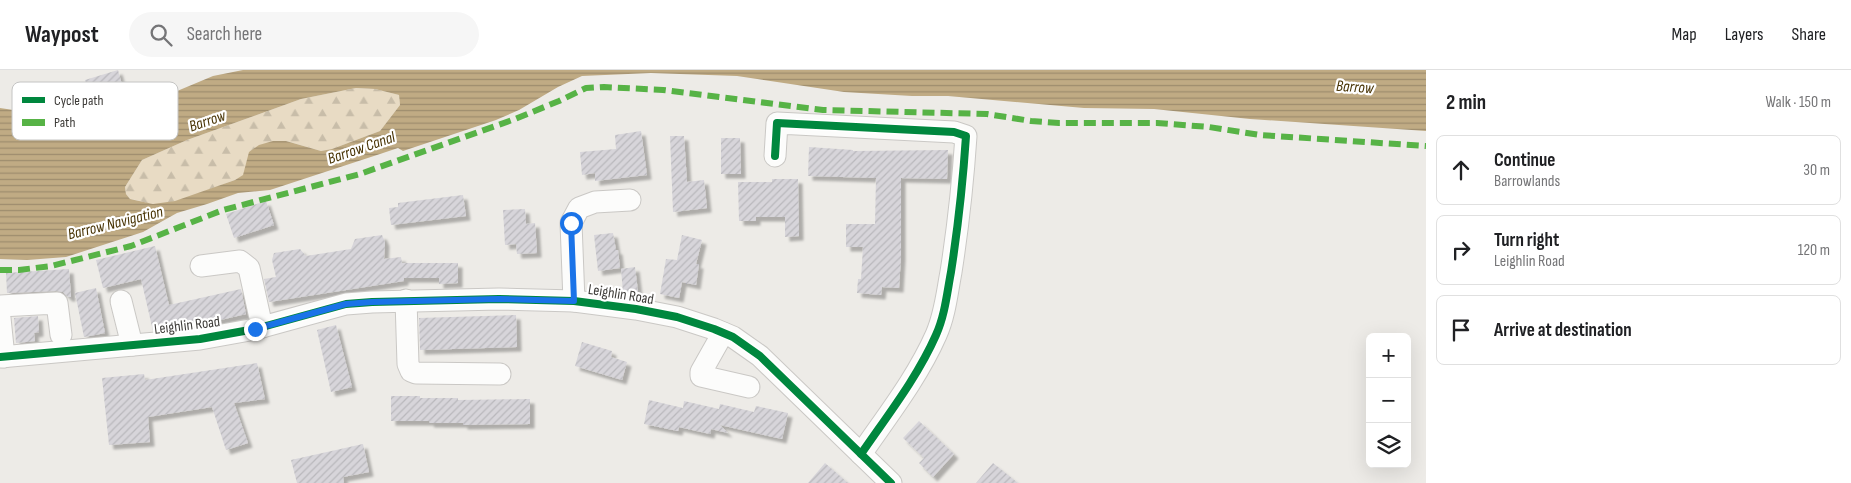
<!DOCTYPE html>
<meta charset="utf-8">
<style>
body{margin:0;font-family:"Sofia Sans Condensed",sans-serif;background:#f6f6f6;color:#202124}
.controls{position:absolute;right:15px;bottom:15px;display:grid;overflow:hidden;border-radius:8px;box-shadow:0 5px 20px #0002}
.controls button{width:45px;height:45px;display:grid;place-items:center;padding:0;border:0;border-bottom:1px solid #e0e0e0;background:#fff;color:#202124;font:25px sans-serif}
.stop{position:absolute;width:15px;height:15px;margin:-11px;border:4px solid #1a73e8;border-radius:50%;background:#fff}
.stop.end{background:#1a73e8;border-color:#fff;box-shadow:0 1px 5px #0008}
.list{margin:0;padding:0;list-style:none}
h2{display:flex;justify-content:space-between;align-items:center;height:65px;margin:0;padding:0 20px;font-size:21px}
h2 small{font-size:16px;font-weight:400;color:#757577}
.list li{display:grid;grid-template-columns:32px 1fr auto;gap:15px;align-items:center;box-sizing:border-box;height:70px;margin:0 10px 10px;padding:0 10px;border:1px solid #e0e0e0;border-radius:8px}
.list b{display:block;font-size:19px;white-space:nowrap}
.list p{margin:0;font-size:16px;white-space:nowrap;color:#757577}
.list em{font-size:16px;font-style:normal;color:#757577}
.icon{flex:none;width:28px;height:28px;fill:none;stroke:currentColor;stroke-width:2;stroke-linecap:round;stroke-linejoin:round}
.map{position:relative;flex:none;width:1426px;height:413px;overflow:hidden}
header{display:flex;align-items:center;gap:30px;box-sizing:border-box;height:70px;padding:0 25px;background:#fff;border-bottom:1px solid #e0e0e0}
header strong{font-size:24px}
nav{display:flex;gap:28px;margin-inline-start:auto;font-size:18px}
.search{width:350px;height:45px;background:#f6f6f6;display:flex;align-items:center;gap:12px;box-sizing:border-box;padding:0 18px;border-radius:28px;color:#757577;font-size:19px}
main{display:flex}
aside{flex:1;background:#fff}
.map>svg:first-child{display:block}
.forest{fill:url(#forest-firs)}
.water{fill:url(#water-rules);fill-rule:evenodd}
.building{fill:url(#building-hatch);filter:url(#shadow)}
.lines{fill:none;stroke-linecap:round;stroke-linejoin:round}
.minor-casing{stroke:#cac8c5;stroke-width:23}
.minor{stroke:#fcfcfb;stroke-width:21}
.quiet{stroke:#57b346;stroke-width:6;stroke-dasharray:12 6;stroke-linecap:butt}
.cycleway-casing{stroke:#fff;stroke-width:11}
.cycleway{stroke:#00873e;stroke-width:8}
.route{stroke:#1a73e8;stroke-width:6}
.labels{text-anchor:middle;stroke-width:4.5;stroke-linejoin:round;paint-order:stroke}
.street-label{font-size:15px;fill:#3c3a37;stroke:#fff}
.water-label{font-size:16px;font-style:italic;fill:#483304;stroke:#fff}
.key{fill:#fff;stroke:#c4c4c3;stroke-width:1}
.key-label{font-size:14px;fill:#3c3a37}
</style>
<header>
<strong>Waypost</strong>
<div class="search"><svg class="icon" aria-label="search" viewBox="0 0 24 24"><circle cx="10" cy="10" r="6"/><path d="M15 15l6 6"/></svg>Search here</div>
<nav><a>Map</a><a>Layers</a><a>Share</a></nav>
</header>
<main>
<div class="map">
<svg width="1426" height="413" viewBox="0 0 1426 413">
<defs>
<pattern id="forest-firs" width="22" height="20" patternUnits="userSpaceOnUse" patternTransform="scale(1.25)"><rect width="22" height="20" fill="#e8dbc4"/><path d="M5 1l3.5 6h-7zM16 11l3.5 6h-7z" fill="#c8bda9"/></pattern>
<pattern id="water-rules" width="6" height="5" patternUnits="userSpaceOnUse" patternTransform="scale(1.25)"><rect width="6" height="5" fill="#c0ab84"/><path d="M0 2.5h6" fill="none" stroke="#9d8c6d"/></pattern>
<pattern id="building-hatch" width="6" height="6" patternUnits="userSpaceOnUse" patternTransform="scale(1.25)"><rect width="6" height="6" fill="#d7d5da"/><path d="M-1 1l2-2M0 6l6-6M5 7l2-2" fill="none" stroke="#b9b8bc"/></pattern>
<filter id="shadow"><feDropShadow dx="4.5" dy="4.5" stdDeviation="1" flood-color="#0004"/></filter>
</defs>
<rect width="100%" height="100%" fill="#edebe7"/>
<!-- forest -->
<path class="forest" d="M356,18l19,1 24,6 1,10 -20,26 -48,18 -11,2 -35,-10 -40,23 -2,11 -9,5c-21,7 -62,26 -82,24 -8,-1 -15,-4 -23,-5l-4,-5 -1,-7 17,-27 45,-20 114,-41z"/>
<!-- water -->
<path class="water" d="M243,0h1183v61l-176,-12 -96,-10 -70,-1 -136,-12h-36l-68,-4 -107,-16 -86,-3 -69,3 -24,11 -39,23 -23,10 -93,31 -5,-3 -18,6 -110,36 -32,3 -31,11 -30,9 -34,19 -77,25 -39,3 -27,-1v-151l27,4 31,1 19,5 26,-2 24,-4 86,-36zM356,18l19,1 24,6 1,10 -20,26 -48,18 -11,2 -35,-10h-13l-14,4 -10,7 -6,23 -8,5 -60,21 -22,3 -23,-5 -4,-5 -1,-7 17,-27 45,-20 114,-41z"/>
<!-- building -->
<g class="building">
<path d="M118,0l5,19 -32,10 -6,-19z"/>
<path d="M641,61l6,44 -52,6v-8l-13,2 -2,-23 36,-3 -1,-14z"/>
<path d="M670,66h14l3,46 17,-2 3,28 -34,4z"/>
<path d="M721,68h19l1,36h-20z"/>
<path d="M809,77l44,3v1l95,-1 -1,29 -46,-1v78l-2,32 -17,-1 -1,8 -24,-2 1,-14h3l2,-32h-17v-23h29l1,-46 -68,-2z"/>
<path d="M772,109h26l1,57 -14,1v-20h-29v4h-17l-1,-39h34z"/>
<path d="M463,125l3,21 -75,9 -2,-17 9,-1v-4z"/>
<path d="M266,131l8,24 -40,13 -8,-24z"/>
<path d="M525,139l1,15 9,-1 2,30 -20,1 -1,-10 -11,1 -2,-35z"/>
<path d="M613,163l3,17h2l2,18 -22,3 -4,-36z"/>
<path d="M382,165l3,7 -1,17 17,-2 1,6h56v20l-19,1v-6h-35v3l-135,21 -5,-23 12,-2 -4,-17 2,-7 26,-4 6,7 45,-7 4,-10z"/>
<path d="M682,165l20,5 -6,24h3l-3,21 -14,-3 -3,16 -19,-4 6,-35 11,1z"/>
<path d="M155,176l14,59 72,-16 5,25 -60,14 -33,3 -12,-52 -38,9 -7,-28z"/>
<path d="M635,197l3,25 -15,1 -2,-24z"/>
<path d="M69,199l2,28h-3l-5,-5 -7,-1 -49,2 -1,-20z"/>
<path d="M96,218l9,45 -21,4 -9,-44z"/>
<path d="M516,245l1,32 -97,3 -1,-32z"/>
<path d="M38,246l1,16 -5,1 1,8 -19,2 -2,-25z"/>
<path d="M336,255l16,62 -21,5 -14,-62z"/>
<path d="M582,272l30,9 -1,6 16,5 -5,18 -47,-14z"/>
<path d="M257,293l8,36 -31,4 14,40 -22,7 -14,-43 -64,10 2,25 -41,3 -7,-67 42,-4 1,6z"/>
<path d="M391,326h29v2h38v2l72,-1v25l-67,1v-2h-33l-1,-2h-38z"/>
<path d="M649,330l34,8 1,-7 35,8 1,-5 34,8 2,-6 32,7 -6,26 -62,-14 8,8 -17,-4 -1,5 -31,-7 -1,4 -34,-7z"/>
<path d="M919,351l35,33 -21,23 -14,-14 5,-5 -21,-20z"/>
<path d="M363,374l6,28 -26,5 1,6h-47l-6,-23z"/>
<path d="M825,393l23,20h-40z"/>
<path d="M993,393l25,20h-42z"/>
</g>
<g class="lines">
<defs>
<g id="minor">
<path d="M775,86l2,-33 177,9 12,4c-3,45 -8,91 -15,136 -4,21 -6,43 -15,63 -19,43 -49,81 -75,119"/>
<path d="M201,196l39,-5 9,7 13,59"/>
<path d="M406,230l2,64 3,7 5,2 84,1"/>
<path d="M121,231l11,44"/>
<path d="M574,231l-3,-78 8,-15 16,-6 35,-2"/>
<path d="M0,236l57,-3 4,32"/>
<path d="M0,248l4,39"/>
<path d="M723,263l-22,39v4l48,11"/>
<path d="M0,287l200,-18 55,-10 91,-25 26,-2 127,-3 75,2 62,8 41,8 37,12 19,8 27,19 131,127"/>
</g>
</defs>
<!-- minor casing -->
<use href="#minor" class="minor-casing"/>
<!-- minor -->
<use href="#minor" class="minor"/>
<!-- quiet -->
<path class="quiet" d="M0,200h19l32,-4 80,-20 92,-36 137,-36 155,-55 44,-18 27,-13 18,-1 59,3 160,20 164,4 44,7 28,2h98l52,4 51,8 166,11"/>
<defs>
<g id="cycleway">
<path d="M775,86l2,-33 177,9 12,4c-3,45 -8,91 -15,136 -4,21 -6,43 -15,63 -19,43 -49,81 -75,119"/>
<path d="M0,287l200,-18 55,-10 91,-25 26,-2 127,-3 75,2 62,8 41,8 37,12 19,8 27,19 131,127"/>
</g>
</defs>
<!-- cycleway casing -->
<use href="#cycleway" class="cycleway-casing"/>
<!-- cycleway -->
<use href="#cycleway" class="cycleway"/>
</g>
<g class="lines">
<!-- route -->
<path class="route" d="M255,259l91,-25 26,-2 127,-3 75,2 -3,-78"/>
</g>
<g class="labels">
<!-- street labels -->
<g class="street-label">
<text transform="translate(621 224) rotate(9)" y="5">Leighlin Road</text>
<text transform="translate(187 255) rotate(-7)" y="5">Leighlin Road</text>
</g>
<!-- water labels -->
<g class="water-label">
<text transform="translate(1355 16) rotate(4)" y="6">Barrow</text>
<text transform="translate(207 50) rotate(-19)" y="6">Barrow</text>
<text transform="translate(361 77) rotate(-19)" y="6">Barrow Canal</text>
<text transform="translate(115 152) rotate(-14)" y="6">Barrow Navigation</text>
</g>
</g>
<!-- legend -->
<rect x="12" y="12" width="166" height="58" rx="8" class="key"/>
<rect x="22" y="27" width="23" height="6" fill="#00873e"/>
<rect x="22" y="49" width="23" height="7" fill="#57b346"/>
<g class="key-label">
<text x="54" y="35">Cycle path</text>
<text x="54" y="57">Path</text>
</g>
</svg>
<div class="controls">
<button>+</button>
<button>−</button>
<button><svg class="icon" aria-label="layers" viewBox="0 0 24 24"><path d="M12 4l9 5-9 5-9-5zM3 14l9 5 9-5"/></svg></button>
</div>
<div class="stop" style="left:571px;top:153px"></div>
<div class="stop end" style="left:255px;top:259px"></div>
</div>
<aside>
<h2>2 min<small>Walk · 150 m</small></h2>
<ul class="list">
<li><svg class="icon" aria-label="ahead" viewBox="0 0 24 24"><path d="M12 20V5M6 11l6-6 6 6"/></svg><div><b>Continue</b><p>Barrowlands</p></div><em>30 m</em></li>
<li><svg class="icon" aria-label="right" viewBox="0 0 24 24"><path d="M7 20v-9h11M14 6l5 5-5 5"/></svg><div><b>Turn right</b><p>Leighlin Road</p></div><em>120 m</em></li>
<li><svg class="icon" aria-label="arrive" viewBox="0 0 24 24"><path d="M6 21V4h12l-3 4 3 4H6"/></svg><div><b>Arrive at destination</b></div></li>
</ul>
</aside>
</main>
